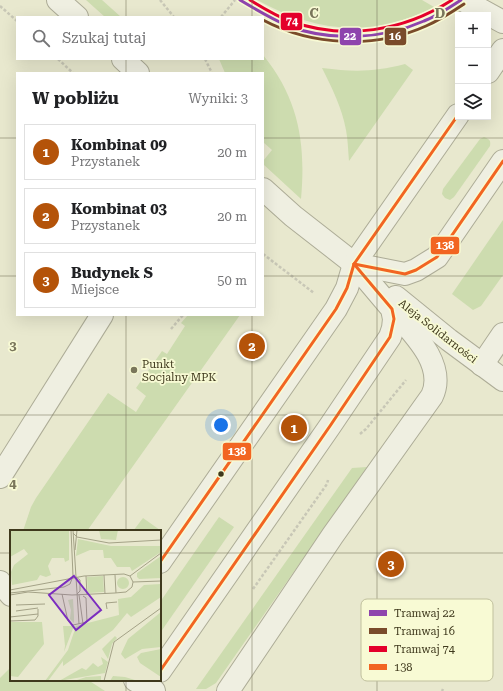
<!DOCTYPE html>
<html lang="pl">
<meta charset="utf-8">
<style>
body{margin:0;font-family:"Roboto Serif",serif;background:#f2f2f2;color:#202124}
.controls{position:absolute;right:12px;top:12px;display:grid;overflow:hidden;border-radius:0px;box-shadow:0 4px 16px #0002}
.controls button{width:36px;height:36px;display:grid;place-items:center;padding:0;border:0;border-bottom:1px solid #e0e0e0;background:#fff;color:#202124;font:20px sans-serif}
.you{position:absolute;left:221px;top:425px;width:14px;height:14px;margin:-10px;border:3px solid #fff;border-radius:50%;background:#1a73e8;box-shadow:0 0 0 6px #1a73e833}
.badge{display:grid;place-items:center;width:26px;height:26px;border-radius:50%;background:#b45309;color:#fff;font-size:13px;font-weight:700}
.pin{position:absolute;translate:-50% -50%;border:2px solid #fff;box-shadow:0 1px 4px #0006}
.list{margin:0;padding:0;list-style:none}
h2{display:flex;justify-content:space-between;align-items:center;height:52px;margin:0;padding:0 16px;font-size:17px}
h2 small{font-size:13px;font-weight:400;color:#757577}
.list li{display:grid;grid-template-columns:26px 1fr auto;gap:12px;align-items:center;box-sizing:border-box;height:56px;margin:0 8px 8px;padding:0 8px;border:1px solid #e0e0e0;border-radius:0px}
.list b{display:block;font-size:15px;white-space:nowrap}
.list p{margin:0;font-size:13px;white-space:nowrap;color:#757577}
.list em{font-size:13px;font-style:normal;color:#757577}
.icon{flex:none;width:22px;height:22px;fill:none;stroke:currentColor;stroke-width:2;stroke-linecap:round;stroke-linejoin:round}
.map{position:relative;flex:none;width:503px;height:691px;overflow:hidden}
.search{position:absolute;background:#fff;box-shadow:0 4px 16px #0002;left:16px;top:16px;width:248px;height:44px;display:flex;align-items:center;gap:10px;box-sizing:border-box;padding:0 14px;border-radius:0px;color:#757577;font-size:15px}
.panel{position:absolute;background:#fff;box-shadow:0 4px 16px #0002;left:16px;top:72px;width:248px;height:244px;border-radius:0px}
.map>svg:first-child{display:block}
.green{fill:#cddcaf}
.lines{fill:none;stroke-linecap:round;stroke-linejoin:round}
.minor-casing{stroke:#adac97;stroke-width:24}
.path{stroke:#c8c7b6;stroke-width:2.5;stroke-dasharray:3 2;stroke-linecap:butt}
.minor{stroke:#efefe1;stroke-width:22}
.bus-1-casing{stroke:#f8fad4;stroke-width:6}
.bus-1{stroke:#f26522;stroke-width:3}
.tram-1-casing{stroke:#f8fad4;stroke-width:6}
.tram-2-casing{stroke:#f8fad4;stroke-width:6}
.tram-3-casing{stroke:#f8fad4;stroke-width:6}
.tram-1{stroke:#8e44ad;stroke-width:3}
.tram-2{stroke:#7a4b2a;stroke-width:3}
.tram-3{stroke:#e4002b;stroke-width:3}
.grid{fill:none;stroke:#7a765b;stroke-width:1;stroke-opacity:0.55}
.poi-dot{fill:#7a765b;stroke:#f8fad4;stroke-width:1.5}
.bus-dot{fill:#3f391d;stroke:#f8fad4;stroke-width:1.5}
.labels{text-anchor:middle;stroke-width:3.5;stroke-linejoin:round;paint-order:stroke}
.street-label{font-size:11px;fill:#3f391d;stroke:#f8fad4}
.poi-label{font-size:11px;fill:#3f391d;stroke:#f8fad4;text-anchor:start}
.inset-road{fill:none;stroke:#a4a287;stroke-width:1}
.view{fill:#7b2cbf;fill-opacity:0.15;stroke:#7b2cbf;stroke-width:2}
.inset-edge{fill:none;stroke:#3f391d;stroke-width:2}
.key{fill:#f8fad4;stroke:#c0c09d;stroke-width:1}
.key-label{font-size:11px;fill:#3f391d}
.grid-label{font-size:13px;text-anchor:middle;font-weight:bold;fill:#7a765b;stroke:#f8fad4;stroke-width:3.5;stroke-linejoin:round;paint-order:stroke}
.line-badge{stroke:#f8fad4;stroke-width:1.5}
.badge-label{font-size:11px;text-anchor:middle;font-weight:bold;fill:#fff}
</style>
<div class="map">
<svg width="503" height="691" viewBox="0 0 503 691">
<rect width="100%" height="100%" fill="#e8e8ce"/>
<!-- green -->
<g class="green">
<path d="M86,0h16l19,17h-16z"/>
<path d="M257,0h165l12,7c-62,31 -117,26 -177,-7z"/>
<path d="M263,55c36,44 43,89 38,144l-38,-35v-3l9,-11 -9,-8v-69h-38l-6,-14h44z"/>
<path d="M405,64l8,6 -64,91c-1,-10 -1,-21 -3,-31 -4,-22 -14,-42 -24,-62 32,4 52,4 83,-4z"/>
<path d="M484,137c5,2 7,3 6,9l-36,51 -4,3 -5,-2 -3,-4 1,-5 37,-50z"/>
<path d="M503,220v55l-22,31 -8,4 -21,-16z"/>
<path d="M188,315h52l-153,216h-64l8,-24 5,-9 72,-105 28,19 10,-16 -10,-8 26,-37 5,3 18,-28 -4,-3z"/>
<path d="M367,467l-151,216 -10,6h-10l156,-221z"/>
<path d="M219,517l15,10 -74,106v-31z"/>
<path d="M143,518l17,12v1h-27z"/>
<path d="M11,667v13h77l17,11h-105v-13z"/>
</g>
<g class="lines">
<defs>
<g id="minor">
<path d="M58,0l19,17"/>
<path d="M463,0l40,22"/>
<path d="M123,59l15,14"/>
<path d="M488,72l15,-22"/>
<path d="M263,189l30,27 73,57"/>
<path d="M354,264l51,10 11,-4 21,-13 66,-96"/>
<path d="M396,297l53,43 54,40"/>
<path d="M482,365l21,-31"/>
<path d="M0,477l102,-162"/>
<path d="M160,562l176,-253 11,-21 7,-24 104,-149"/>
<path d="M0,582l11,13"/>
<path d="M160,671l170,-245 60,-89 3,-9 1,-9 -2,-10 -38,-45"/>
<path d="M135,680l19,11"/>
<path d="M228,691l105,-156 99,-139c15,-32 -21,-65 -40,-87"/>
</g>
</defs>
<!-- minor casing -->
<use href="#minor" class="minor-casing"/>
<!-- path -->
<g class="path">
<path d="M160,0l14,17"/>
<path d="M0,6l17,15"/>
<path d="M221,17l14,-17"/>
<path d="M58,59l15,14"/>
<path d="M205,59l7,14"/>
<path d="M263,254l51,39"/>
<path d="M171,329l12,-14"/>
<path d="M360,434l6,-5 40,-49"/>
<path d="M253,589l74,-105 1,-4"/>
<path d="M442,691l1,-2"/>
</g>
<!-- minor -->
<use href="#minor" class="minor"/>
<defs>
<g id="bus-1">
<path d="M354,264l51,10 11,-4 21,-13 66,-96"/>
<path d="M160,562l176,-253 11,-21 7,-24 104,-149"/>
<path d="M160,671l170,-245 60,-89 4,-18 -2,-10 -38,-45"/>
</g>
</defs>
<!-- bus-1 casing -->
<use href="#bus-1" class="bus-1-casing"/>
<!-- bus-1 -->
<use href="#bus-1" class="bus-1"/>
<defs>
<path id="tram-1" d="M240,0c15,9 30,18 46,25 43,17 95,15 138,-4 13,-5 25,-13 37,-21"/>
<path id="tram-2" d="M263,20c49,26 112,29 163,6 14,-6 26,-14 38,-22"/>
<path id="tram-3" d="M250,0c13,8 26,16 40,21 55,20 114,10 162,-21"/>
</defs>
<!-- tram-1 casing -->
<use href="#tram-1" class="tram-1-casing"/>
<!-- tram-2 casing -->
<use href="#tram-2" class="tram-2-casing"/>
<!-- tram-3 casing -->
<use href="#tram-3" class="tram-3-casing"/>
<!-- tram-1 -->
<use href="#tram-1" class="tram-1"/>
<!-- tram-2 -->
<use href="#tram-2" class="tram-2"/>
<!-- tram-3 -->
<use href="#tram-3" class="tram-3"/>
</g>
<!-- grid -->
<path class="grid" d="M126,0v17M252,0v17M377,0v691M126,59v14M252,59v14M0,138h17M263,138h240M0,276h17M263,276h240M126,315v216M252,315v376M0,415h503M0,553h11M160,553h343M126,680v11"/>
<!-- markers -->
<circle class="poi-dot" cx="134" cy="370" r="4"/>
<circle class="bus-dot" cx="221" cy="474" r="3.5"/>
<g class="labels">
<!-- street labels -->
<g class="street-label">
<text transform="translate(438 331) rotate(38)" y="4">Aleja Solidarności</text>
</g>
<!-- poi labels -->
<g class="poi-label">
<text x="142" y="368">Punkt<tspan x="142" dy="13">Socjalny MPK</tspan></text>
</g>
</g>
<!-- overview -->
<g transform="translate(10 530)">
<rect width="151" height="151" fill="#e8e8ce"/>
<path d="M0,0h59v30l-4,2 -1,-4h-12l-4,8 3,9 -5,2 -6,-2 -3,5 -25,5 -1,-13 3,-7 14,-11 -4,-5 -14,8zM89,0h19l-2,10 -15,-1zM68,9l33,7h50v6l-29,19 -2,-4h-13l-6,-9h-7l-1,-8h-13l-14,6zM151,26v22l-22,1 -2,-2v-4zM93,46l1,16 -16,1 -1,-16zM107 53a6 6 0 1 1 12 0a6 6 0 1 1-12 0ZM151,54v13l-30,20 -4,-4 -14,17 -50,36v-5l-15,20h-3l23,-31 8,-24 43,-11 -1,-16 13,-2 13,-12zM63,69l1,18v6l-4,-4 1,-9 -3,-10zM151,82v35l-19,2 -17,10 -4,-5 7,-15zM0,92h32l2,22 -26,33 -8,-1zM53,96h11l-10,26 1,-6zM105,106l2,2 -5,6 -4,15 -6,-10zM151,119v28l-21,-14 -3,-6 4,-4zM91,127l7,5 -3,11 -46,8 23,-13 4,2 7,-7 5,4 5,-3zM91,146v5h-27l12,-4zM103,146l12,1 13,4h-28z" fill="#cddcaf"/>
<path class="inset-road" d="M63,0l6,94M63,3l4,4 32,6 52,-3M65,20l2,-20M94,45l1,19M105,45l1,18M76,46l1,19M120,46l31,-23M66,47l4,3v11l-3,3M123,52l28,-1M0,60l74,-14 40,-2 6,2 3,6 -1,5 -6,5 -11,1 -43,2 -44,-3 -18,3M0,63l54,-6 6,-3 3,-8 -2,-46M52,64l6,27 5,4 14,-3 -1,-24 -3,-2M69,65l4,29M6,75l29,-1M97,79l-1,-6 11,-1M6,81l22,-3M0,87l28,-3M0,91l25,-1 3,-4v-7M94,151l10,-39 47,-34"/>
<path class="view" d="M64,46l27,34 -25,20 -27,-35z"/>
<rect width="151" height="151" class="inset-edge"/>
</g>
<!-- legend -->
<rect x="361" y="599" width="132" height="82" rx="6" class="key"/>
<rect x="369" y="610" width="18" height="6" fill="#8e44ad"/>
<rect x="369" y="628" width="18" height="6" fill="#7a4b2a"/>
<rect x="369" y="646" width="18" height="6" fill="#e4002b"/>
<rect x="369" y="664" width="18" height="6" fill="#f26522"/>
<g class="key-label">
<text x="394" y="617">Tramwaj 22</text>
<text x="394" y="635">Tramwaj 16</text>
<text x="394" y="653">Tramwaj 74</text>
<text x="394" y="671">138</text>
</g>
<g class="grid-label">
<text x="314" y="18">C</text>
<text x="440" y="18">D</text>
<text x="13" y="350">3</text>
<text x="13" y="488">4</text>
</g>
<g class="line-badge">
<rect x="280" y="12" width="23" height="19" rx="4" fill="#e4002b"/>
<rect x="384" y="27" width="23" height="19" rx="4" fill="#7a4b2a"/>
<rect x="339" y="27" width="23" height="19" rx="4" fill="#8e44ad"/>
<rect x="430" y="236" width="30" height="19" rx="4" fill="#f26522"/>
<rect x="222" y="442" width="30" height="19" rx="4" fill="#f26522"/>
</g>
<g class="badge-label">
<text x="292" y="25">74</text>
<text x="395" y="40">16</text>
<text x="350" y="40">22</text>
<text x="445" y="249">138</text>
<text x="237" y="455">138</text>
</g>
</svg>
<div class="controls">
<button>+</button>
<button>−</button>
<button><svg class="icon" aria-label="layers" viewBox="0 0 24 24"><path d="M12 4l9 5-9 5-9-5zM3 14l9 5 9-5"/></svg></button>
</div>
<div class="you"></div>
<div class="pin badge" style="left:294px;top:428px">1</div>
<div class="pin badge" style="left:252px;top:346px">2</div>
<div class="pin badge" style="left:391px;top:564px">3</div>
<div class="search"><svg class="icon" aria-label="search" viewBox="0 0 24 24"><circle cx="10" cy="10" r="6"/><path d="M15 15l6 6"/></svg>Szukaj tutaj</div>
<section class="panel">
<h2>W pobliżu<small>Wyniki: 3</small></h2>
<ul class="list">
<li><span class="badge">1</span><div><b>Kombinat 09</b><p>Przystanek</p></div><em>20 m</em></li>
<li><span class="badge">2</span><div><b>Kombinat 03</b><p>Przystanek</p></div><em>20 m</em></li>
<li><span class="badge">3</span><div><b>Budynek S</b><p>Miejsce</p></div><em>50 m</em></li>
</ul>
</section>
</div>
